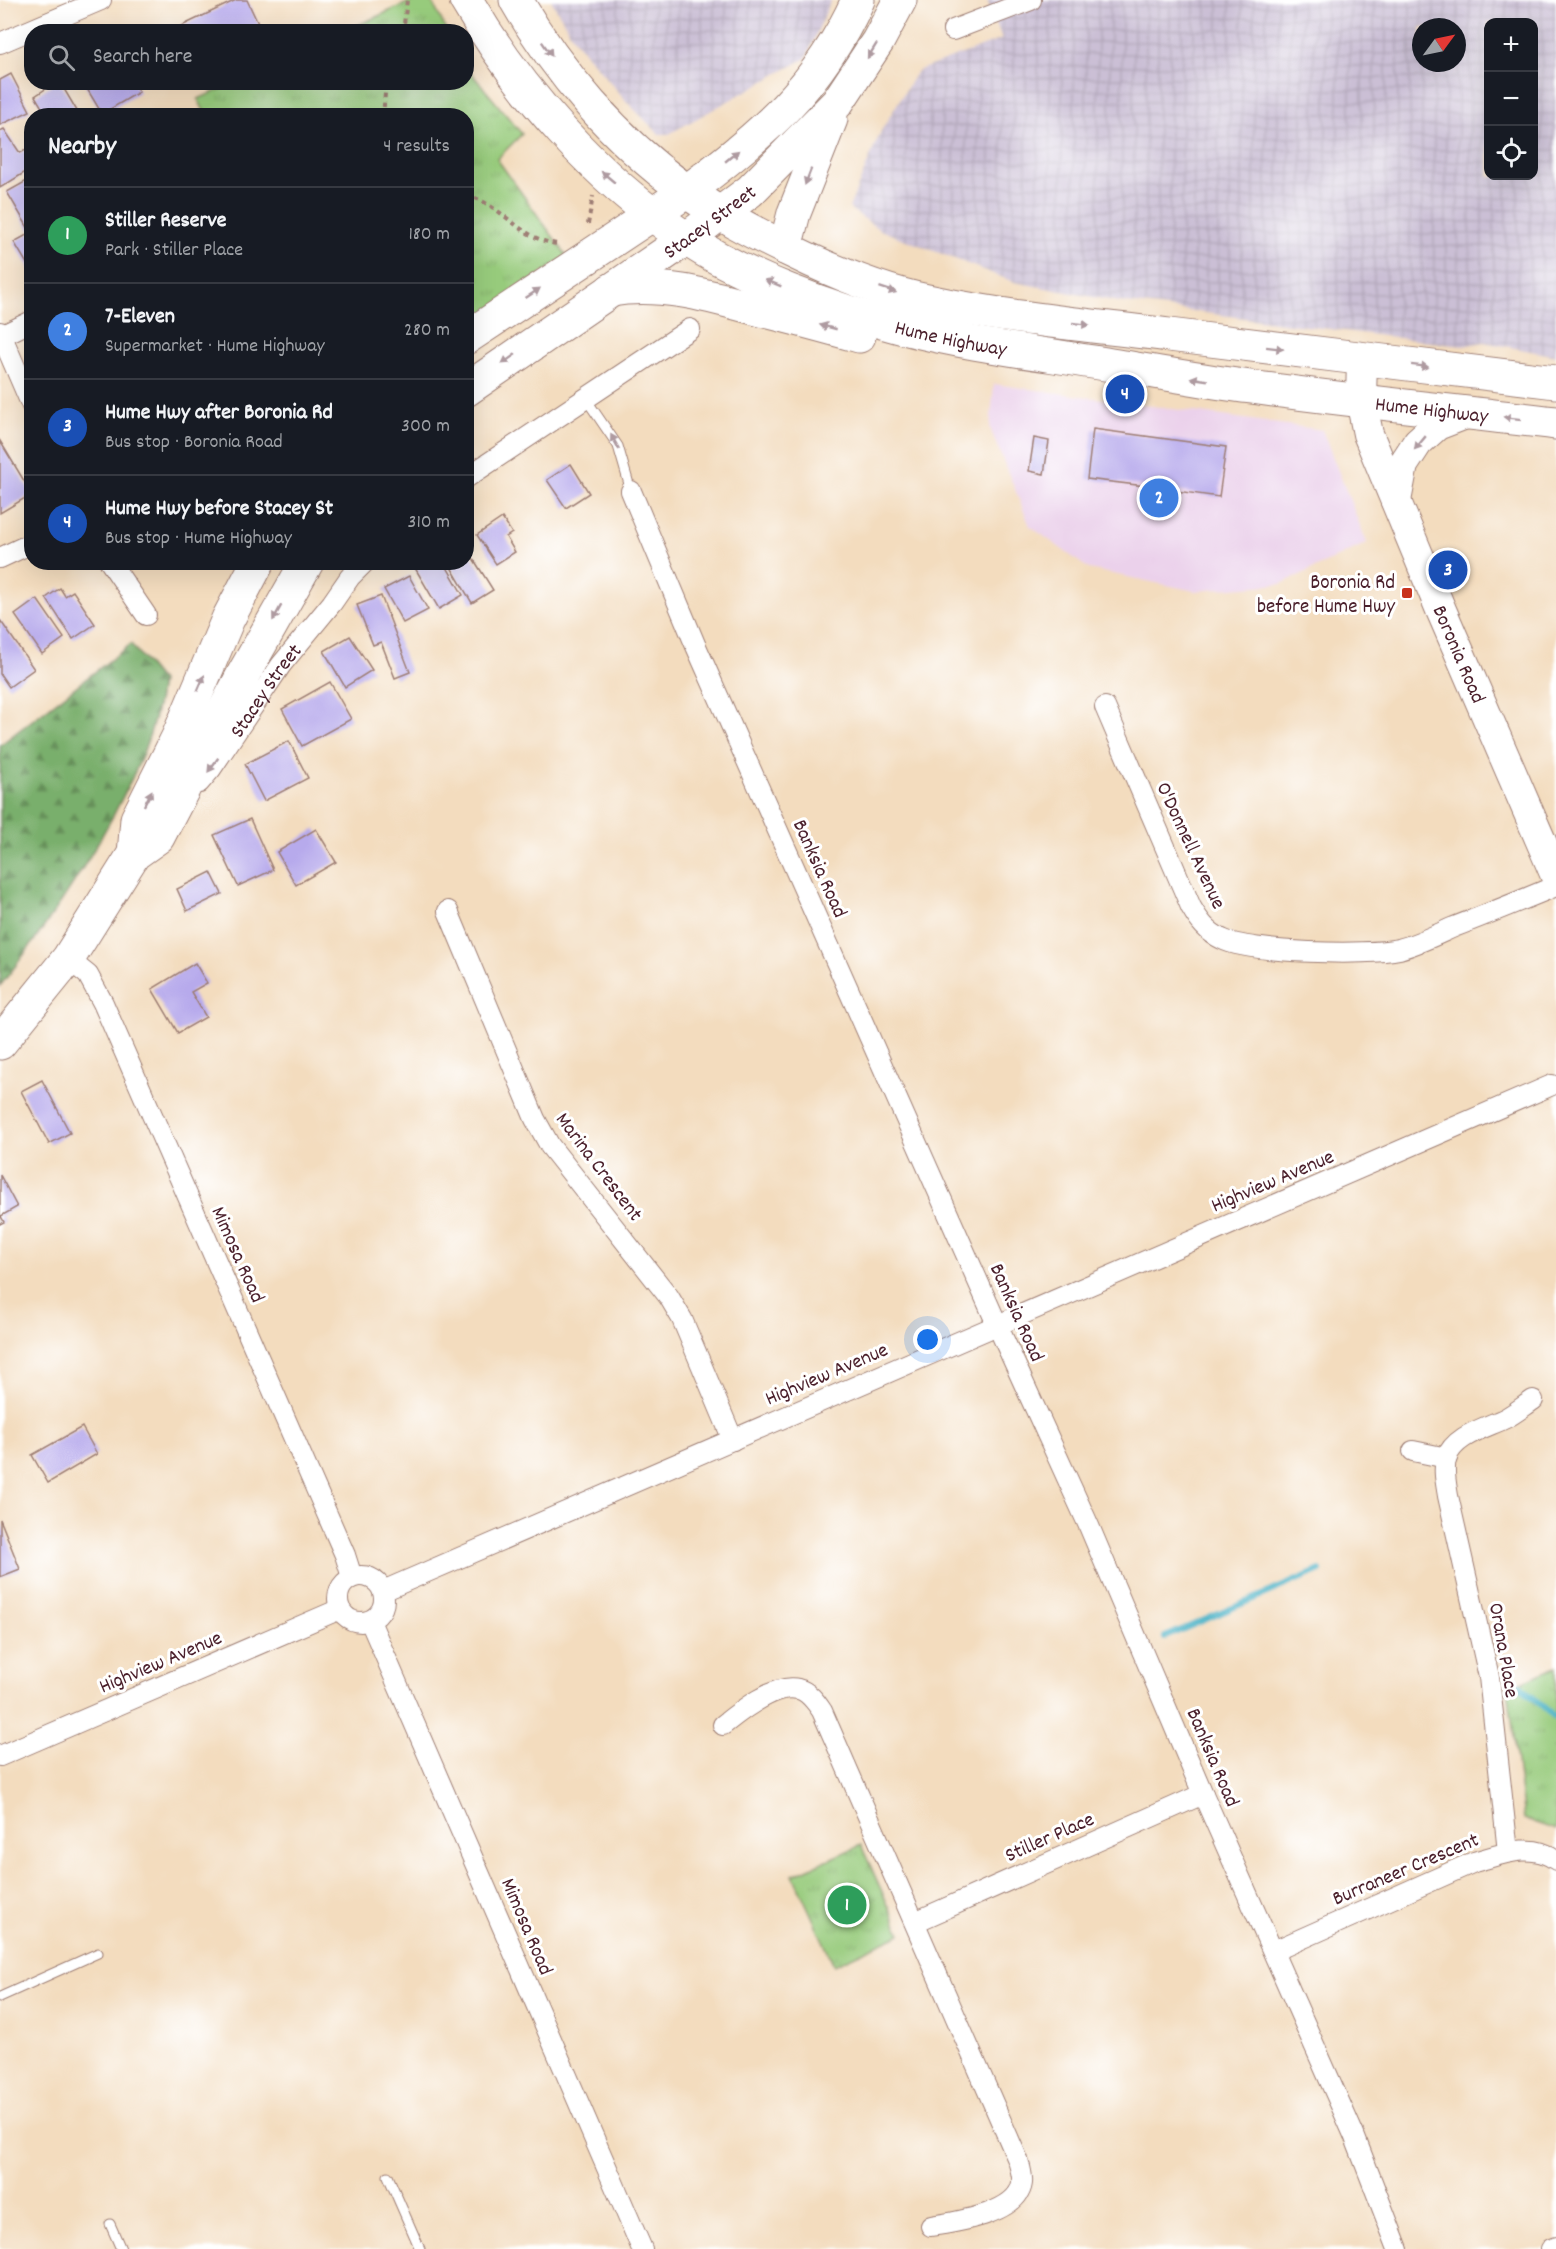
<!DOCTYPE html>
<meta charset="utf-8">
<style>
body{margin:0;font-family:Dekko,sans-serif;background:#242831;color:#f1f3f6}
.controls{position:absolute;right:18px;top:18px;display:grid;overflow:hidden;border-radius:12px;box-shadow:0 6px 24px #0002}
.controls button{width:54px;height:54px;display:grid;place-items:center;padding:0;border:0;border-bottom:2px solid #363941;background:#171b24;color:#f1f3f6;font:30px sans-serif}
.compass{position:absolute;left:1412px;top:18px;width:54px;height:54px;border-radius:50%;background:#171b24;box-shadow:0 6px 24px #0002;rotate:57deg}
.you{position:absolute;left:928px;top:1340px;width:21px;height:21px;margin:-15px;border:4px solid #fff;border-radius:50%;background:#1a73e8;box-shadow:0 0 0 9px #1a73e833}
.badge{display:grid;place-items:center;width:39px;height:39px;border-radius:50%;background:#d93025;color:#fff;font-size:20px;font-weight:700}
.pin{position:absolute;translate:-50% -50%;border:3px solid #fff;box-shadow:0 2px 6px #0006}
.list{margin:0;padding:0;list-style:none}
h2{display:flex;justify-content:space-between;align-items:center;height:78px;margin:0;padding:0 24px;font-size:26px}
h2 small{font-size:20px;font-weight:400;color:#9ea1a6}
.list li{display:grid;grid-template-columns:39px 1fr auto;gap:18px;align-items:center;box-sizing:border-box;height:96px;padding:0 24px;border-top:2px solid #363941}
.list b{display:block;font-size:22px;white-space:nowrap}
.list p{margin:0;font-size:20px;white-space:nowrap;color:#9ea1a6}
.list em{font-size:20px;font-style:normal;color:#9ea1a6}
.icon{flex:none;width:33px;height:33px;fill:none;stroke:currentColor;stroke-width:2;stroke-linecap:round;stroke-linejoin:round}
.map{position:relative;flex:none;width:1556px;height:2249px;overflow:hidden}
.search{position:absolute;background:#171b24;box-shadow:0 6px 24px #0002;left:24px;top:24px;width:450px;height:66px;display:flex;align-items:center;gap:15px;box-sizing:border-box;padding:0 21px;border-radius:24px;color:#9ea1a6;font-size:22px}
.panel{position:absolute;background:#171b24;box-shadow:0 6px 24px #0002;left:24px;top:108px;width:450px;height:462px;border-radius:24px}
.map>svg:first-child{display:block}
.built{fill:#ebd1eb}
.industrial{fill:url(#industrial-grid);fill-rule:evenodd}
.grass{fill:url(#grass-tufts);stroke:#707554;stroke-width:1.5}
.forest{fill:url(#forest-firs);stroke:#62674c;stroke-width:1.5}
.lines{fill:none;stroke-linecap:round;stroke-linejoin:round}
.stream{stroke:#47b1c5;stroke-width:6}
.building{fill:#b7aaec}
.lane-casing{stroke:#9e7e74;stroke-width:11}
.street-casing{stroke:#9e7e74;stroke-width:22}
.primary-casing{stroke:#9e7e74;stroke-width:32}
.highway-casing{stroke:#9e7e74;stroke-width:35}
.path{stroke:#9e7e74;stroke-width:4;stroke-dasharray:4.5 4.5;stroke-linecap:butt}
.lane{stroke:#fff;stroke-width:9}
.street{stroke:#fff;stroke-width:20}
.primary{stroke:#fff;stroke-width:30}
.highway{stroke:#fff;stroke-width:33}
.oneway{fill:#ae9aa0}
.poi-dot{fill:#c8321e;stroke:#fff;stroke-width:2}
.labels{text-anchor:middle;stroke-width:6;stroke-linejoin:round;paint-order:stroke}
.street-label{font-size:21px;fill:#4a1f2b;stroke:#fff}
.poi-label{font-size:21px;fill:#4a1f2b;stroke:#fff;text-anchor:end}
</style>
<div class="map">
<svg width="1556" height="2249" viewBox="0 0 1556 2249">
<defs>
<pattern id="industrial-grid" width="8" height="8" patternUnits="userSpaceOnUse" patternTransform="scale(1.5)"><rect width="8" height="8" fill="#cbbfd5"/><path d="M0 4h8M4 0v8" fill="none" stroke="#b0a4b7"/></pattern>
<pattern id="grass-tufts" width="24" height="20" patternUnits="userSpaceOnUse" patternTransform="scale(1.5)"><rect width="24" height="20" fill="#97cb7c"/><path d="M3 7l-1-3M5 7V3M7 7l1-3M15 17l-1-3M17 17v-4M19 17l1-3" fill="none" stroke="#84ae6b"/></pattern>
<pattern id="forest-firs" width="22" height="20" patternUnits="userSpaceOnUse" patternTransform="scale(1.5)"><rect width="22" height="20" fill="#79af6c"/><path d="M5 1l3.5 6h-7zM16 11l3.5 6h-7z" fill="#658e59"/></pattern>
</defs>
<rect width="100%" height="100%" fill="#fff"/>
<filter id="ink" filterUnits="userSpaceOnUse"><feTurbulence type="fractalNoise" baseFrequency=".0167" numOctaves="2"/><feDisplacementMap in="SourceGraphic" scale="12" xChannelSelector="R" yChannelSelector="G"/><feConvolveMatrix kernelMatrix="1 2 1 2 8 2 1 2 1" color-interpolation-filters="sRGB"/></filter>
<filter id="wash" filterUnits="userSpaceOnUse"><feTurbulence type="fractalNoise" baseFrequency=".008" numOctaves="4" result="noise"/><feDisplacementMap in="SourceGraphic" scale="24" xChannelSelector="R" yChannelSelector="G"/><feGaussianBlur stdDeviation="1.35" result="paint"/><feColorMatrix in="noise" values="0 0 0 0 0 0 0 0 0 0 0 0 0 0 0 0 0 1.4 0 .05"/><feComposite in="paint" operator="in"/></filter>
<g filter="url(#wash)">
<rect width="100%" height="100%" fill="#f3dcbe"/>
<!-- built -->
<path class="built" d="M994,384l328,46 45,113 -86,41 -86,7 -106,-22 -59,-43 -40,-98z"/>
<!-- industrial -->
<g class="industrial">
<path d="M551,0h280l-25,58 -137,76h-10l-32,-32 -51,-60z"/>
<path d="M987,0h569v356l-72,-14 -22,4 -343,-44 -105,-20 -134,-52 -31,-22 32,-77 36,-60 85,-32zM1488,22h46v154h-46zM1421,27h36v36h-36z"/>
</g>
<!-- grass -->
<g class="grass">
<path d="M414,0h17l16,31h-102z"/>
<path d="M467,68l55,66 -25,25 70,97 -100,69 -1,-209 -260,-1 -8,-16 36,-16 232,-1z"/>
<path d="M1556,1667v163l-32,-11 -16,-131z"/>
<path d="M861,1845l40,89 -67,31 -41,-90z"/>
</g>
<!-- forest -->
<path class="forest" d="M131,644l30,37c-5,52 -25,91 -49,137 -33,60 -70,115 -112,168v-241z"/>
<g class="lines">
<!-- stream -->
<g class="stream">
<path d="M1165,1637l155,-67"/>
<path d="M1518,1684l38,34"/>
</g>
</g>
<g id="blocks">
<!-- building -->
<g class="building">
<path d="M236,0h11l15,32h-93z"/>
<path d="M11,74l19,37 -30,14v-45z"/>
<path d="M56,82h4l20,34h-33l-12,-20z"/>
<path d="M83,82h50l6,10 -37,22z"/>
<path d="M4,129l16,24 8,-4 4,6v13l-32,20v-57z"/>
<path d="M32,178v52l-2,1 -23,-39z"/>
<path d="M32,232v40l-18,-30z"/>
<path d="M1093,429l133,18 -7,50 -42,-6 -1,17 -33,-3 2,-19 -58,-7z"/>
<path d="M1034,438l15,3 -5,33 -15,-3z"/>
<path d="M0,441l32,53 -32,19z"/>
<path d="M571,464l18,29 -23,15 -19,-28z"/>
<path d="M502,518l10,15 -6,4 9,15 -19,12 -19,-29z"/>
<path d="M466,547l27,43 -21,13 -24,-41h18z"/>
<path d="M424,562h20l19,33 -24,14 -24,-41z"/>
<path d="M409,576l19,34 -25,13 -19,-34z"/>
<path d="M60,588l5,8 8,-5 22,33 -22,15 -27,-41z"/>
<path d="M381,596l29,76 -15,6 -14,-36 -8,3 -16,-40z"/>
<path d="M37,599l27,39 -22,16 -27,-39z"/>
<path d="M0,620l34,49 -25,18 -9,-13z"/>
<path d="M350,636l22,34 -27,17 -21,-36z"/>
<path d="M330,682l21,37 -49,27 -20,-37z"/>
<path d="M289,741l19,37 -44,23 -19,-37z"/>
<path d="M250,819l23,51 -35,16 -24,-51z"/>
<path d="M316,829l20,33 -40,23 -19,-33z"/>
<path d="M211,872l11,22 -35,17 -10,-22z"/>
<path d="M195,963l12,20 -16,9 15,25 -28,16 -26,-44z"/>
<path d="M42,1080l28,53 -21,11 -28,-53z"/>
<path d="M0,1175l17,32 -16,9 3,6 -4,2z"/>
<path d="M82,1427l15,27 -49,29 -16,-28z"/>
<path d="M0,1519l20,50 -20,8z"/>
</g>
</g>
</g>
<g filter="url(#ink)">
<use href="#blocks" fill-opacity="0" stroke="#9e7e74" stroke-width="1.5"/>
<g class="lines">
<defs>
<g id="lane">
<path d="M586,399l32,47 13,45"/>
<path d="M0,1997l98,-44"/>
<path d="M388,2176l32,73"/>
<path d="M110,2224l11,25"/>
</g>
<g id="street">
<path d="M953,30l78,-30"/>
<path d="M0,43l101,-43"/>
<path d="M0,332l32,74"/>
<path d="M1,336l31,-15"/>
<path d="M466,478l224,-149"/>
<path d="M631,491l64,153 309,696 85,186 114,268 151,341 44,114"/>
<path d="M0,558l32,-15"/>
<path d="M110,562l36,53"/>
<path d="M1105,707l86,200c8,14 16,25 31,32 27,14 146,17 177,10 19,-5 37,-14 55,-22 34,-13 68,-27 102,-41"/>
<path id="s1" d="M199,783l12,-14 70,-104 51,-62 18,-26 15,-15"/>
<path d="M448,911l87,208 15,27 119,151 13,22 51,121"/>
<path d="M68,959l20,16 15,28 242,552 7,22"/>
<path d="M1413,1451l34,7"/>
<circle cx="361" cy="1599" r="23"/>
<path d="M383,1591l1169,-506"/>
<path d="M370,1621l272,628"/>
<path d="M723,1725c16,-13 52,-42 75,-36 10,2 18,13 24,22l196,449c2,7 5,16 4,23 -4,31 -67,39 -91,43"/>
<path d="M0,1756l340,-147"/>
<path d="M1508,1852l-19,-175 -41,-181c-2,-13 -5,-25 -2,-37 8,-24 40,-31 60,-41 9,-5 18,-12 27,-18"/>
<path d="M915,1922l288,-128"/>
<path d="M1274,1951l200,-89c26,-7 58,-21 82,-2"/>
<path d="M1551,2249l5,-2"/>
</g>
<g id="primary">
<path id="s2" d="M1362,359l-1,41 7,34 73,176 115,266"/>
<path d="M1396,501l7,-36 15,-23 19,-17 31,-12"/>
</g>
<g id="highway">
<path id="s3" d="M466,0c54,93 129,177 219,238 57,39 147,71 215,89 69,18 140,26 211,38 47,7 93,16 140,22 101,14 203,24 305,36"/>
<path d="M516,0c42,73 100,140 169,190 32,24 69,43 106,61 43,21 88,40 136,50 79,17 161,24 242,34 129,16 258,31 387,47"/>
<path d="M785,248l9,-35 37,-94"/>
<path d="M611,290c50,-9 102,7 150,20 33,8 66,17 98,26"/>
<path d="M466,338l220,-146c75,-56 133,-105 172,-192"/>
<path id="s4" d="M466,390l220,-151 64,-48 87,-88 41,-62 22,-41"/>
<path d="M134,854l3,-35 41,-82 50,-118 30,-57"/>
<path d="M0,1043l68,-84 66,-105 24,-17 86,-164 63,-111"/>
</g>
</defs>
<!-- lane casing -->
<use href="#lane" class="lane-casing"/>
<!-- street casing -->
<use href="#street" class="street-casing"/>
<!-- primary casing -->
<use href="#primary" class="primary-casing"/>
<!-- highway casing -->
<use href="#highway" class="highway-casing"/>
<!-- path -->
<g class="path">
<path d="M403,32l4,-32"/>
<path d="M383,116l3,-34"/>
<path d="M466,195c36,9 55,46 93,49"/>
<path d="M588,224l5,-28"/>
</g>
<!-- lane -->
<use href="#lane" class="lane"/>
<!-- street -->
<use href="#street" class="street"/>
<!-- primary -->
<use href="#primary" class="primary"/>
<!-- highway -->
<use href="#highway" class="highway"/>
</g>
<!-- one-way arrows -->
<defs><path id="oneway-solid" d="M-6-.8H1V-3.2L6.5 0L1 3.2V.8H-6Z" transform="scale(1.5)"/></defs>
<g class="oneway">
<use href="#oneway-solid" transform="translate(547 49) rotate(55)"/>
<use href="#oneway-solid" transform="translate(872 51) rotate(122)"/>
<use href="#oneway-solid" transform="translate(732 156) rotate(-40)"/>
<use href="#oneway-solid" transform="translate(608 177) rotate(-140)"/>
<use href="#oneway-solid" transform="translate(808 177) rotate(111)"/>
<use href="#oneway-solid" transform="translate(773 283) rotate(-158)"/>
<use href="#oneway-solid" transform="translate(888 290) rotate(18)"/>
<use href="#oneway-solid" transform="translate(533 293) rotate(-34)"/>
<use href="#oneway-solid" transform="translate(1081 324) rotate(7)"/>
<use href="#oneway-solid" transform="translate(828 327) rotate(-165)"/>
<use href="#oneway-solid" transform="translate(1275 348) rotate(7)"/>
<use href="#oneway-solid" transform="translate(509 359) rotate(145)"/>
<use href="#oneway-solid" transform="translate(1420 366) rotate(7)"/>
<use href="#oneway-solid" transform="translate(1199 379) rotate(-171)"/>
<use href="#oneway-solid" transform="translate(1512 418) rotate(-173)"/>
<use href="#oneway-solid" transform="translate(615 442) rotate(-119)"/>
<use href="#oneway-solid" transform="translate(1420 443) rotate(130)"/>
<use href="#oneway-solid" transform="translate(277 613) rotate(119)"/>
<use href="#oneway-solid" transform="translate(201 683) rotate(-67)"/>
<use href="#oneway-solid" transform="translate(213 765) rotate(126)"/>
<use href="#oneway-solid" transform="translate(148 798) rotate(-63)"/>
</g>
</g>
<!-- markers -->
<rect class="poi-dot" x="1401" y="587" width="12" height="12" rx="3"/>
<g class="labels">
<!-- street labels -->
<g class="street-label">
<text dy="7" stroke="none"><textPath href="#s4" startOffset="296">Stacey Street</textPath></text>
<text dy="7" stroke="none"><textPath href="#s3" startOffset="612">Hume Highway</textPath></text>
<text dy="7" stroke="none"><textPath href="#s3" startOffset="1098">Hume Highway</textPath></text>
<text dy="7" stroke="none"><textPath href="#s2" startOffset="314">Boronia Road</textPath></text>
<text dy="7" stroke="none"><textPath href="#s1" startOffset="114">Stacey Street</textPath></text>
<text transform="translate(1192 845) rotate(65)" y="7">O'Donnell Avenue</text>
<text transform="translate(821 868) rotate(66)" y="7">Banksia Road</text>
<text transform="translate(600 1166) rotate(53)" y="7">Marina Crescent</text>
<text transform="translate(1272 1180) rotate(-23)" y="7">Highview Avenue</text>
<text transform="translate(239 1254) rotate(66)" y="7">Mimosa Road</text>
<text transform="translate(1018 1312) rotate(66)" y="7">Banksia Road</text>
<text transform="translate(826 1373) rotate(-23)" y="7">Highview Avenue</text>
<text transform="translate(1505 1650) rotate(80)" y="7">Orana Place</text>
<text transform="translate(160 1661) rotate(-23)" y="7">Highview Avenue</text>
<text transform="translate(1214 1757) rotate(67)" y="7">Banksia Road</text>
<text transform="translate(1049 1836) rotate(-24)" y="7">Stiller Place</text>
<text transform="translate(1405 1868) rotate(-23)" y="7">Burraneer Crescent</text>
<text transform="translate(528 1926) rotate(67)" y="7">Mimosa Road</text>
</g>
<!-- poi labels -->
<g class="poi-label">
<text x="1395" y="588">Boronia Rd<tspan x="1395" dy="24">before Hume Hwy</tspan></text>
</g>
</g>
</svg>
<div class="controls">
<button>+</button>
<button>−</button>
<button><svg class="icon" aria-label="locate" viewBox="0 0 24 24"><circle cx="12" cy="12" r="6"/><path d="M12 2v4M12 18v4M2 12h4M18 12h4"/></svg></button>
</div>
<svg class="compass" viewBox="-18 -18 36 36"><path d="M0-13l5 13h-10z" fill="#e53935"/><path d="M0 13l5-13h-10z" fill="#9ea1a6"/></svg>
<div class="you"></div>
<div class="pin badge" style="left:847px;top:1905px;background:#2e9e5b">1</div>
<div class="pin badge" style="left:1159px;top:498px;background:#3f7fe0">2</div>
<div class="pin badge" style="left:1448px;top:570px;background:#1a4fb4">3</div>
<div class="pin badge" style="left:1125px;top:394px;background:#1a4fb4">4</div>
<div class="search"><svg class="icon" aria-label="search" viewBox="0 0 24 24"><circle cx="10" cy="10" r="6"/><path d="M15 15l6 6"/></svg>Search here</div>
<section class="panel">
<h2>Nearby<small>4 results</small></h2>
<ul class="list">
<li><span class="badge" style="background:#2e9e5b">1</span><div><b>Stiller Reserve</b><p>Park · Stiller Place</p></div><em>180 m</em></li>
<li><span class="badge" style="background:#3f7fe0">2</span><div><b>7-Eleven</b><p>Supermarket · Hume Highway</p></div><em>280 m</em></li>
<li><span class="badge" style="background:#1a4fb4">3</span><div><b>Hume Hwy after Boronia Rd</b><p>Bus stop · Boronia Road</p></div><em>300 m</em></li>
<li><span class="badge" style="background:#1a4fb4">4</span><div><b>Hume Hwy before Stacey St</b><p>Bus stop · Hume Highway</p></div><em>310 m</em></li>
</ul>
</section>
</div>
